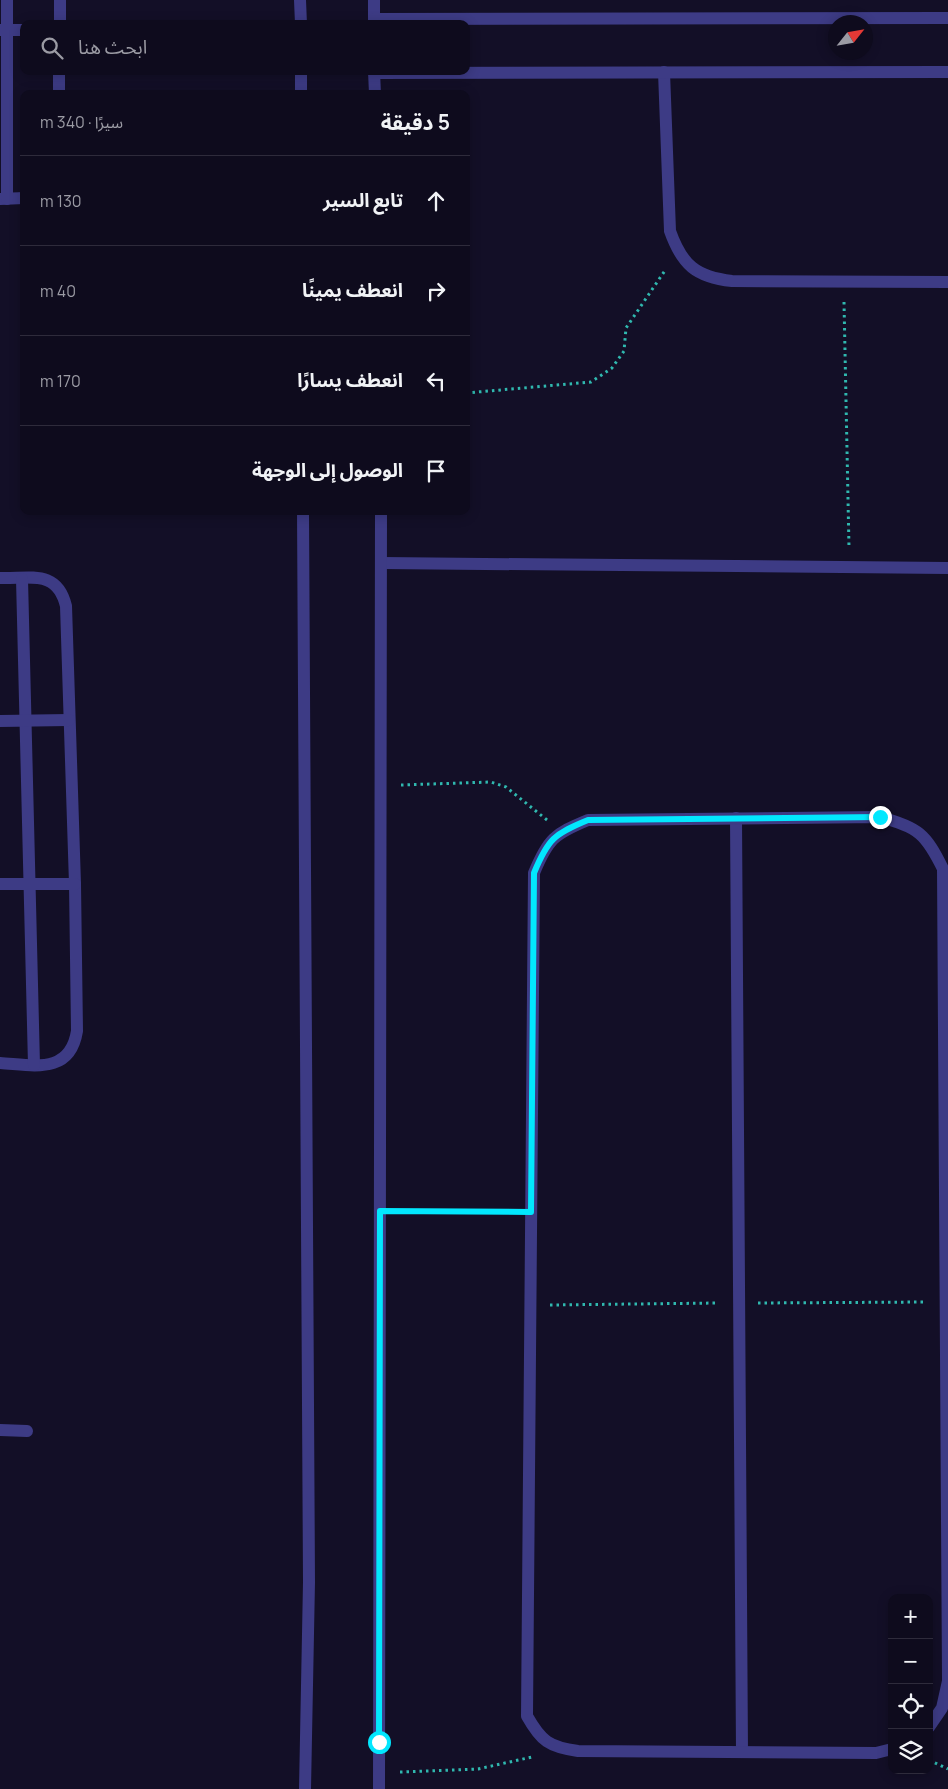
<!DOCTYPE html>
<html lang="ar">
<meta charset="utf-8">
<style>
body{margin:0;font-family:Manrope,"Noto Sans Arabic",sans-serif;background:#171426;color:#f1f3f6;direction:rtl}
.controls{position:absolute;right:15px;bottom:15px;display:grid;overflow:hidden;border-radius:10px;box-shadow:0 2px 12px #0003}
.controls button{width:45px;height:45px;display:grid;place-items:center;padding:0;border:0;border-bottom:1px solid #2e2b3b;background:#0e0b1d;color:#f1f3f6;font:25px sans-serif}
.compass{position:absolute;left:828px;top:15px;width:45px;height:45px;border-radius:50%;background:#0e0b1d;box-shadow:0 2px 12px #0003;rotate:59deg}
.stop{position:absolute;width:15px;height:15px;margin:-11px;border:4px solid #02e7fe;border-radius:50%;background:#fff}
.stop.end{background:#02e7fe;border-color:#fff;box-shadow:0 1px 5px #0008}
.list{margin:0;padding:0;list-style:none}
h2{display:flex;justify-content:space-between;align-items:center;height:65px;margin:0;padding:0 20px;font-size:21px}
h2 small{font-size:16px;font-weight:400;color:#9b9ba4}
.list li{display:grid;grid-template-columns:32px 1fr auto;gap:15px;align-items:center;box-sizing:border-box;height:90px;padding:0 20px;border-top:1px solid #2e2b3b}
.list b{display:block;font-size:19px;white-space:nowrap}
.list em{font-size:16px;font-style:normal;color:#9b9ba4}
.icon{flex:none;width:28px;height:28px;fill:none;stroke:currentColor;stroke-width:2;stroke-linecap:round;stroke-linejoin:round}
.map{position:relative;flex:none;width:948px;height:1789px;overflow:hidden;direction:ltr}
.search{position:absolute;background:#0e0b1d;box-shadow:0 2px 12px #0003;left:20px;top:20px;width:450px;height:55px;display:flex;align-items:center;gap:12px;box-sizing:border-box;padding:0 18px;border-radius:10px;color:#9b9ba4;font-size:19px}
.panel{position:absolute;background:#0e0b1d;box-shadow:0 2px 12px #0003;left:20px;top:90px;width:450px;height:425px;border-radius:10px;direction:rtl}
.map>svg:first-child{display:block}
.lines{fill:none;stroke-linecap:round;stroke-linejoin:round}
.path{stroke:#30b8af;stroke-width:3;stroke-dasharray:2.5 4;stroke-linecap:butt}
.minor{stroke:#3d3b85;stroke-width:12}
.route{stroke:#02e7fe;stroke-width:6}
</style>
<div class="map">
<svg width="948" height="1789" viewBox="0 0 948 1789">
<rect width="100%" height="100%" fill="#130f27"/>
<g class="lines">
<!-- path -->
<g class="path">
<path d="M844,302l5,246"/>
<path d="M466,393l125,-11 21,-14 12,-17 2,-23 40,-59"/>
<path d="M401,785l90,-3 15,5 41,33"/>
<path d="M399,1211l114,1"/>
<path d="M758,1303l169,-1"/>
<path d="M550,1305l169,-2"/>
<path d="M929,1760l19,9"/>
<path d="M400,1772l78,-3 54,-12"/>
</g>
<!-- minor -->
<g class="minor">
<path d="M300,0l1,24"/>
<path d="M374,0v24"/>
<path d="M374,19l574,-1"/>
<path d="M60,24v-24"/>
<path d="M0,30h24"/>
<path d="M301,71v23"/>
<path d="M374,71l1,23"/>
<path d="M664,72l6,159c12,34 26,46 62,50l216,1"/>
<path d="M374,73l574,-1"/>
<path d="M59,94v-23"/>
<path d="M0,199l24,-1"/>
<path d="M7,199v-199"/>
<path d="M303,511l6,1071 -4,207"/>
<path d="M382,563l566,5"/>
<path d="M0,578c30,1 57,-9 66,28l9,278 2,147c-7,44 -44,34 -77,32"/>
<path d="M22,579l12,486"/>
<path d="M0,721l69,-1"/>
<path d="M736,818l6,934"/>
<path d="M0,884h75"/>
<path d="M0,1430l27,1"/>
<path d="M892,1749l-16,4 -298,-2c-29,-4 -37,-10 -51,-35l7,-843c14,-34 20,-39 54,-53l292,-3c38,10 46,17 63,52l5,812 -6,27 -13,19"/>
<path d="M379,1789l2,-1278"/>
</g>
</g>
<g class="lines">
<!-- route -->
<path class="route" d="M379,1742l1,-531 151,1 3,-339c14,-34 20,-39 54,-53l292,-3"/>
</g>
</svg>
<div class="controls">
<button>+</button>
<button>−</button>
<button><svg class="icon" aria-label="locate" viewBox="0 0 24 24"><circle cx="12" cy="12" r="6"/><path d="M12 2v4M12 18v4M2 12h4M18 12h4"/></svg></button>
<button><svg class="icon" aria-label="layers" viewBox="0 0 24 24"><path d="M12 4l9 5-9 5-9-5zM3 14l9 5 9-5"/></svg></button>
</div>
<svg class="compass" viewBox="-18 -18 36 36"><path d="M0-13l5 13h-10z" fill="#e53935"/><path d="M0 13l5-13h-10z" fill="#9b9ba4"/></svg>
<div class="stop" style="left:379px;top:1742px"></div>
<div class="stop end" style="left:880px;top:817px"></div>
<div class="search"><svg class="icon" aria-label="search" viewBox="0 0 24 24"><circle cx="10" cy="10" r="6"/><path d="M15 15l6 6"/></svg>ابحث هنا</div>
<section class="panel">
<h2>5 دقيقة<small>سيرًا · 340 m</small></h2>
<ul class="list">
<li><svg class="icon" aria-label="ahead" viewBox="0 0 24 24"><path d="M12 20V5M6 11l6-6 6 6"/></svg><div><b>تابع السير</b></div><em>130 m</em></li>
<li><svg class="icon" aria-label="right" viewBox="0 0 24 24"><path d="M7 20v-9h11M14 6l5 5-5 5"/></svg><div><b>انعطف يمينًا</b></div><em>40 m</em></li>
<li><svg class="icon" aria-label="left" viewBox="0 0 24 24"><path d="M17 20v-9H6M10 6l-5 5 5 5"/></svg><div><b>انعطف يسارًا</b></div><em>170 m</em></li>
<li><svg class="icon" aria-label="arrive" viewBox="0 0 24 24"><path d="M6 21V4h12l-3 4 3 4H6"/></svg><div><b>الوصول إلى الوجهة</b></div></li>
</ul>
</section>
</div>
